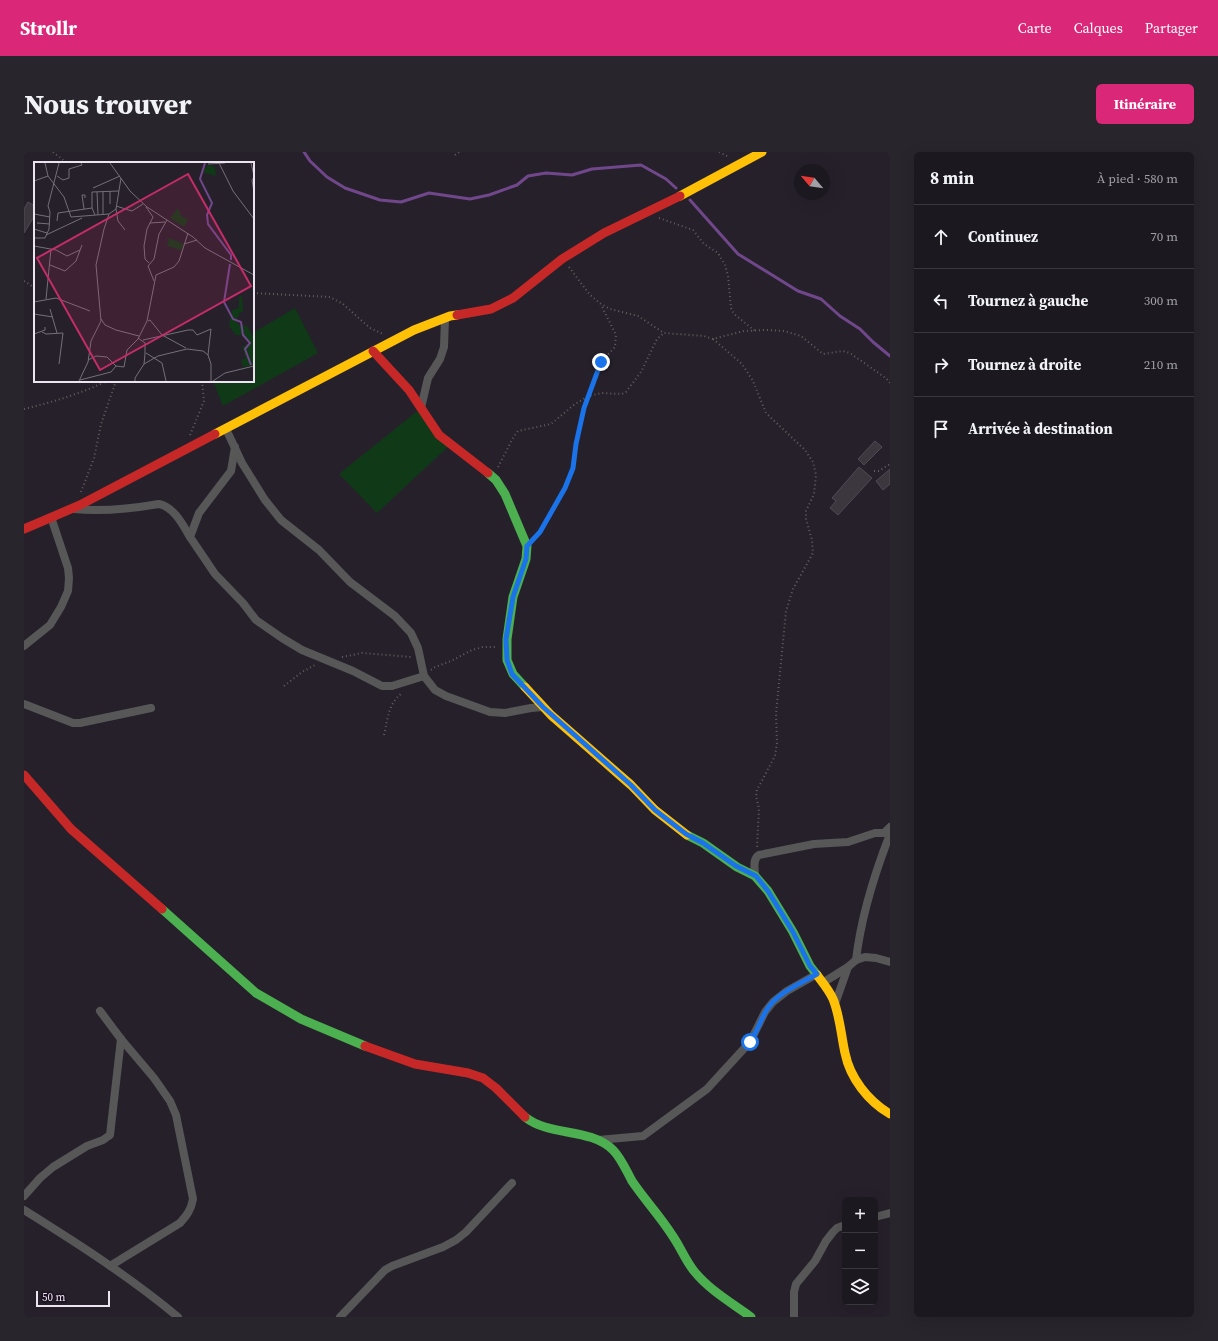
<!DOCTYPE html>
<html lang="fr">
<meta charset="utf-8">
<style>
body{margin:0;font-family:"Source Serif 4",serif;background:#29252d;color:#f1f3f6}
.controls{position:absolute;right:12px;bottom:12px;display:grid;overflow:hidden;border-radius:6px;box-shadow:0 4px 16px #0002}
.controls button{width:36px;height:36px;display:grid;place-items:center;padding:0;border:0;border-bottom:1px solid #3a373e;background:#1c1820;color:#f1f3f6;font:20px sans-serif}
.compass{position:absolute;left:770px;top:12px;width:36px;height:36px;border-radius:50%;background:#1c1820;box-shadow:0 4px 16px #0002;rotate:299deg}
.scale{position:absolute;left:12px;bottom:10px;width:74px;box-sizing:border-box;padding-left:4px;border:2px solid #ece5f1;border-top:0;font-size:11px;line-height:14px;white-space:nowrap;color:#ece5f1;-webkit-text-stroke:3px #1d1324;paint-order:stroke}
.stop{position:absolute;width:12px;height:12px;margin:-9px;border:3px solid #1a73e8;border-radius:50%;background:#fff}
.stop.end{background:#1a73e8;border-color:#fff;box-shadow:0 1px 4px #0008}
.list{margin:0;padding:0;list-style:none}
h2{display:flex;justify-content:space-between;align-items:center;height:52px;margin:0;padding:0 16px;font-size:17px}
h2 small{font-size:13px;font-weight:400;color:#a0a0a5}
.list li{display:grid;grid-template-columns:26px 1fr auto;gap:12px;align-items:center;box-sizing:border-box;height:64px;padding:0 16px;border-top:1px solid #3a373e}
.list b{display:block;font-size:15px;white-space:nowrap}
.list em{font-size:13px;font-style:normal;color:#a0a0a5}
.icon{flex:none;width:22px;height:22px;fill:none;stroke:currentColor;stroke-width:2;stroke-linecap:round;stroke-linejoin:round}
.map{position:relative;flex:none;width:866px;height:1165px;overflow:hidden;border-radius:6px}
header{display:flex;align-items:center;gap:24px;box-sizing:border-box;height:56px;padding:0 20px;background:#db2777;color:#fff}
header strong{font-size:19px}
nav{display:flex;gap:22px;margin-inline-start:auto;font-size:14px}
.intro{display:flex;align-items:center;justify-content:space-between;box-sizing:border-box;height:96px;padding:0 24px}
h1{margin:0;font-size:28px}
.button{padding:10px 18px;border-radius:6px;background:#db2777;color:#fff;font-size:14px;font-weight:700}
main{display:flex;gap:24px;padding:0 24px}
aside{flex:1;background:#1c1820;border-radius:6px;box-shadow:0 4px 16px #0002}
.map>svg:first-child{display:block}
.green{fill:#103917}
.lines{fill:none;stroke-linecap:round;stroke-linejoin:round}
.stream{stroke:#70478b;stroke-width:3}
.building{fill:#3c373f;stroke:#4f4a54}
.path{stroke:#605f60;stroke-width:2;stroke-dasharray:1 3;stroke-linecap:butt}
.street{stroke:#575757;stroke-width:8}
.fast{stroke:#4caf50;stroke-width:9}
.slow{stroke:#ffc107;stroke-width:9}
.jam{stroke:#c62828;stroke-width:9}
.route{stroke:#1a73e8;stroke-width:5}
.inset-river{fill:none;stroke:#70478b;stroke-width:2}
.inset-road{fill:none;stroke:#756f7a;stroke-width:1}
.view{fill:#c62c6a;fill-opacity:0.15;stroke:#c62c6a;stroke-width:2}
.inset-edge{fill:none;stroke:#ece5f1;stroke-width:2}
</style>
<header>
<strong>Strollr</strong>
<nav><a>Carte</a><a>Calques</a><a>Partager</a></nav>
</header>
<div class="intro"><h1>Nous trouver</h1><a class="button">Itinéraire</a></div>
<main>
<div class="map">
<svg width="866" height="1165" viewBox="0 0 866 1165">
<rect width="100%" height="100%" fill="#26202a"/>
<!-- green -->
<g class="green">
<path d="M271,156l23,45 -95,53 -10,-25h40v-48z"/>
<path d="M397,256l30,36 -74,69 -38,-39z"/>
</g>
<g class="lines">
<!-- stream -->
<g class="stream">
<path d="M280,0l6,9 17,16 18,11 35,12 21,2 28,-9 41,6 19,-4 28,-10 11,-9 18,-3 26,2 20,-6 49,-4 25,14 10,9"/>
<path d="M666,48l48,54 60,37 23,8 19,17 20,13 13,13 17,14"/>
</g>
</g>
<!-- building -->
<g class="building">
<path d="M4,50l7,4v9l-11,18v-24z"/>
<path d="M851,289l7,6 -18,18 -6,-6z"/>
<path d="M835,315l13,11 -34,37 -8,-7 6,-7 -4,-3z"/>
<path d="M866,317v15l-7,6 -7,-9z"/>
</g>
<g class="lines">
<!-- path -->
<g class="path">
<path d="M29,0l14,11"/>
<path d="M695,0l10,5"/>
<path d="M431,3l4,-3"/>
<path d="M635,66l34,12 11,14 14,9 7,12 3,11 3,32 3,6 21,17"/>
<path d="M545,115l21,28 11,9 9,5 28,7 26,17 40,3 9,3 31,-8 22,-1 18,1 17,5 22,18 20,-3 7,2 37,26 3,4"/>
<path d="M0,129l11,7"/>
<path d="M229,141l77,4 13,7 27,24 13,6"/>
<path d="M689,187l29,25 11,17 13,32 39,37 8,12 3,13 -2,19 -8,17v8l6,21 1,13 -20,36 -7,22 -10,103 1,29 -2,13 -18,34 -1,7 3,11 -2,39"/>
<path d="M0,257c29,-7 56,-15 83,-28"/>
<path d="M166,283l14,-34 -2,-20"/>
<path d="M474,315l15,-29 5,-7 33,-7 24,-20 14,-8 12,-3 21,1 4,-2 15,-20 16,-33 7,-6"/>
<path d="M850,319h5l11,-7"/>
<path d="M57,340l13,-34 7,-34 15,-43"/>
<path d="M511,385l5,-5 25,-44 8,-19 3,-24 8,-37 17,-46 14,-15 1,-12 -15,-30"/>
<path d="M318,505l20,-4 49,4"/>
<path d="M407,518l4,-3 16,-6 21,-11 11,-3h14"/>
<path d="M260,534l18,-14 13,-7"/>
<path d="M360,583c4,-17 4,-31 18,-42"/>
</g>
<!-- street -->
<g class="street">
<path d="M397,256l7,-30 12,-19 4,-12 1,-29"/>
<path d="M202,277l16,34 23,37 16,20 38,30 31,32 45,34 16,17 7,15 6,28 11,14 11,6 44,16 15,1 26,-5 12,-1"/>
<path d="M211,295l-4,24 -32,42 -9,24 25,37 28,29 13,17 26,18 20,12 51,21 29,15h10l32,-10"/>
<path d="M50,357c29,3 56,0 85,-5 15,3 24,21 31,33"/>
<path d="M0,494l26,-21 11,-18 7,-16 1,-13 -1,-10 -17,-51"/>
<path d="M0,552l49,19h7l71,-15"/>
<path d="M731,724c0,-7 -3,-17 4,-21l55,-11 34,-2 27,-9h9l6,-6"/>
<path d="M832,808c5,-43 18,-85 34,-126"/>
<path d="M800,830l24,-15 8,-7 9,-3 11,1 14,4"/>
<path d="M811,852l13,-37"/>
<path d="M76,859l21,28 33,39 16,23 6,14 17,84c-2,11 -6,16 -13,24l-70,43"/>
<path d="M574,988l45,-4 64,-47 43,-47 15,-30 8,-10 14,-11 30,-17"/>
<path d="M0,1044l16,-18 13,-11 34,-21 16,-6 7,-5 11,-96"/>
<path d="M0,1058c53,33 106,67 154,107"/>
<path d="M851,1065l15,-4"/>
<path d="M316,1165l45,-47 7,-4 51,-19 13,-7 10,-8 46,-49"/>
<path d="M770,1165v-25l2,-8 19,-23 11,-20 7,-9 4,-4 8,-3"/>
</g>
<!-- fast -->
<g class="fast">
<path d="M464,321l8,7 9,14 22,52 -1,13 -13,38 -6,42v21l6,14 12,13"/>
<path d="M663,683l16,8 34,24 18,9 13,15 25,41 17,34 7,9"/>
<path d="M138,757l94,84 45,26 64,27"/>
<path d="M501,965c25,20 64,10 88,33 8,8 13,20 19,31 12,18 28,35 40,54 8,11 13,25 22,36 15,19 38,32 57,46"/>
</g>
<!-- slow -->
<g class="slow">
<path d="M656,44l82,-44"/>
<path d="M191,282l199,-104 36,-14 7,-1"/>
<path d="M501,535l26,28 80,70 24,25 32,25"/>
<path d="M793,823c6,8 12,15 16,24 7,17 8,36 12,54 5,25 23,48 45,61"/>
</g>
<!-- jam -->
<g class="jam">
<path d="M433,163l34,-6 22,-11 49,-39 42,-26 76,-37"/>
<path d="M349,199l36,39 30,45 49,38"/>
<path d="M0,377l56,-24 135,-71"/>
<path d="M0,623l47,54 91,80"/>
<path d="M341,894l50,18 53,9 15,5 13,10 29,29"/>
</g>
</g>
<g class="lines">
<!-- route -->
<path class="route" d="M577,210l-17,46 -8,36 -3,24 -8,20 -25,44 -13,14 -1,13 -13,38 -7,42 1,21 5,14 31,33 88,78 24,25 31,24 17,9 33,23 20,10 12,15 25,41 17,34 7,8c-17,10 -41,19 -51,37 -6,10 -9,21 -16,31"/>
</g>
<!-- overview -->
<g transform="translate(10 10)">
<rect width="220" height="220" fill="#26202a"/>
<path d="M174,3l7,2 1,9 -13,-4zM143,47l3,2v4l8,5 -4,7 -14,-9zM135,76l15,6 -3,6 -14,-4zM208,134l1,16h-3l-4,9 3,4 8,1 7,12v27l-11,2 -2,-7 5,-2 -4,-11 8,-4 -7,-8h-7l-7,-9 3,-16 7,-2v-11z" fill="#103917"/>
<path class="inset-river" d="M171,1l-5,16 12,24 -5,12 1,9 23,31v5M196,102l-6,38 9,17 8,3 2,13 7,8 -5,6 6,16"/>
<path class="inset-road" d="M11,1l3,13 16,21 7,20 38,-3M76,1l20,28 17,16 46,30 12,11 49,27M185,1l14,28 21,28M217,1l3,13M174,2l17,-1M23,14l6,4 6,-2v-9l13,-4 -1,-2M220,15l-2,3 2,12M0,19l14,-5M59,26l27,-12M63,30l1,23M76,42v-13M82,44l16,5 11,-7M112,45l7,10 -3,6M50,47l-2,-14h3v3M82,47l2,12 7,9M0,52l16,3M61,53l-3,-7v-16l27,-1M69,53v-24M23,59l1,-8 34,-5M3,61l13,1M0,67l13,4M12,73l36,-17M0,76h11l4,-9 1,-17 -2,-6 11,-43M150,82l13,-4M0,84l22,4 11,6 13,-6M115,101l-4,-4 -1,-13 3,-17 3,-6 15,-1M16,103l15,6 11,-10 6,-16M120,119l-6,-15 6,-7 5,-25 8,-14M12,137l5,-50M0,140l22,-4 34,13M16,147l7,24M0,152l19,3M67,157l4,6 11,5 23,6M114,159l2,-1 12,15 24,13M8,170l4,2 17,-1 -4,31M0,172l11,-4v-3M109,178l45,-10h5l4,5 14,-6 -3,26M112,191l16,10 4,18M54,198l8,-4 11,1 9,9 8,1 3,-17 11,-11 9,-18 9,-46 18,-8 5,-6 9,-28M110,202l14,-8 29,-7 16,2 5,4 3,9v17M46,218l31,-8 5,-6M45,219l9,-19 3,-21 10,-20 -5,-56 8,-36 5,-15 7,-5 5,-31M101,219v-3l9,-14 1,-10v-11l-7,-5M179,219l12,-8 29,-7"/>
<path class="view" d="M154,12l63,112 -151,84 -63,-112z"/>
<rect width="220" height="220" class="inset-edge"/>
</g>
</svg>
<div class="controls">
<button>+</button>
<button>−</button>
<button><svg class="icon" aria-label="layers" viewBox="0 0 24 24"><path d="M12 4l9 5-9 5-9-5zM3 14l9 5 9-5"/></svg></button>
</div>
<svg class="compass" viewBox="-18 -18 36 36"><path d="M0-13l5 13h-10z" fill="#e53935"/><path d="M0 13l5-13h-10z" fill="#a0a0a5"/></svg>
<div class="scale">50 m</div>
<div class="stop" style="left:726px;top:890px"></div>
<div class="stop end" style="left:577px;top:210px"></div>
</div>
<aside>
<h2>8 min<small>À pied · 580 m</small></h2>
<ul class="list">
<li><svg class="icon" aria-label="ahead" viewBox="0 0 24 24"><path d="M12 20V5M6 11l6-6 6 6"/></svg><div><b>Continuez</b></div><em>70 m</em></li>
<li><svg class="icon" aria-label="left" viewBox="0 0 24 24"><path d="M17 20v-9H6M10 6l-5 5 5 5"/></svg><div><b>Tournez à gauche</b></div><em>300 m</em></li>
<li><svg class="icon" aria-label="right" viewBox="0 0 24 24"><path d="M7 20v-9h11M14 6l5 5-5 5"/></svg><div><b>Tournez à droite</b></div><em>210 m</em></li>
<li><svg class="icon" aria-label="arrive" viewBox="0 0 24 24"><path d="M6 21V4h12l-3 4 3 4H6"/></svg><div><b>Arrivée à destination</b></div></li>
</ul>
</aside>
</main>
